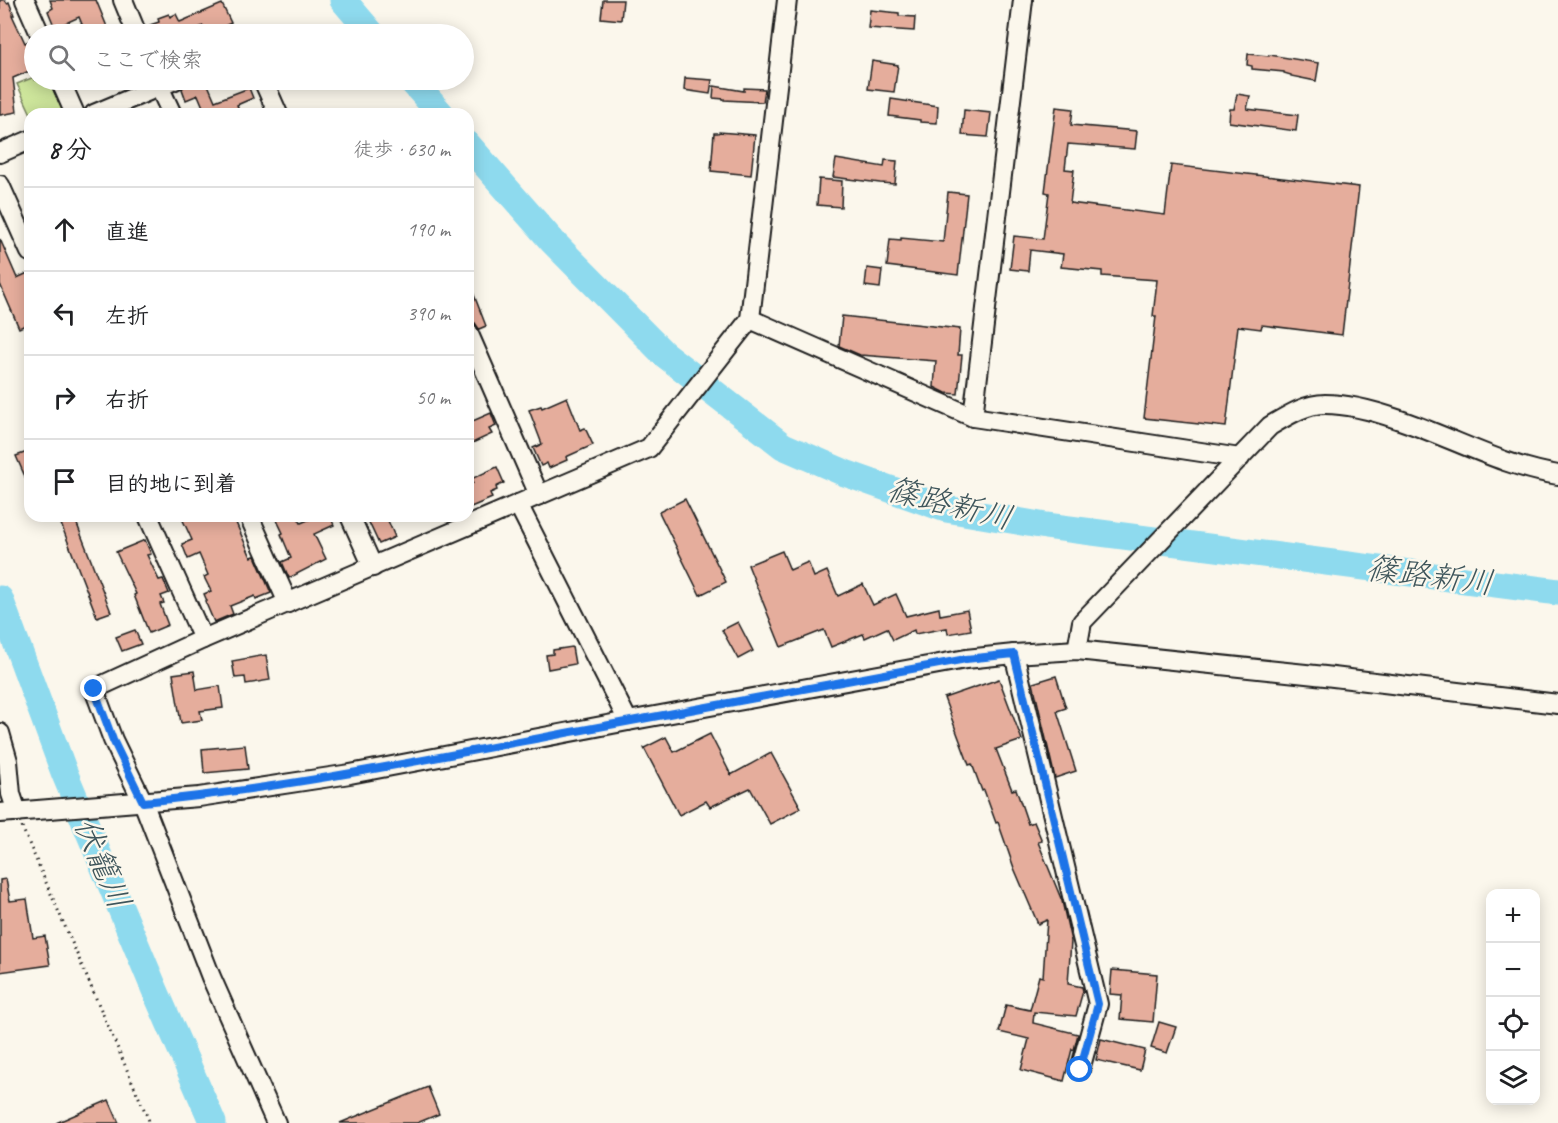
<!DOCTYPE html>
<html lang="ja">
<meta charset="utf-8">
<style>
body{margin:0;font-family:Caveat,"Klee One",sans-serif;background:#f2f2f2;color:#202124}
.controls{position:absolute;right:18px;bottom:18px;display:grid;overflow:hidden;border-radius:12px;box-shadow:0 3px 15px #0003}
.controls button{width:54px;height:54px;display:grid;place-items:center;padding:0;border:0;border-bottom:2px solid #e0e0e0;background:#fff;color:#202124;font:30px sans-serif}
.stop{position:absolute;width:18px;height:18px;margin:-14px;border:4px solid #1a73e8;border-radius:50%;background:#fff}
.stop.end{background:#1a73e8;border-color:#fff;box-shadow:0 2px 6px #0008}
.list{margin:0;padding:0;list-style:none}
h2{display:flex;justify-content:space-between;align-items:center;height:78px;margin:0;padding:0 24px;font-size:26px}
h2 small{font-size:20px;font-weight:400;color:#757577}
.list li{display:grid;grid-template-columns:39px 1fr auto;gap:18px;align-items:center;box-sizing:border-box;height:84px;padding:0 24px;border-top:2px solid #e0e0e0}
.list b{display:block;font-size:22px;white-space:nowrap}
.list em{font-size:20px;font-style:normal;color:#757577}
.icon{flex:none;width:33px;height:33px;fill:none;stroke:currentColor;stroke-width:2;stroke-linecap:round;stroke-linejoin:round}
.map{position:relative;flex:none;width:1558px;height:1123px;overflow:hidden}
.search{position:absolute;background:#fff;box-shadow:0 3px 15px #0003;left:24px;top:24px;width:450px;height:66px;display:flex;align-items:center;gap:15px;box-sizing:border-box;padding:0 21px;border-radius:33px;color:#757577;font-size:22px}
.panel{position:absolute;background:#fff;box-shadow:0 3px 15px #0003;left:24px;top:108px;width:450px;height:414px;border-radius:18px}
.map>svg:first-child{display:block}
.green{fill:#cde59b;stroke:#74805c;stroke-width:1.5}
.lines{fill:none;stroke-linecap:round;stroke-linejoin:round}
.river{stroke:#8edaee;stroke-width:27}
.building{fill:#e5ad9c;stroke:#1c1c1c;stroke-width:1.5}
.minor-casing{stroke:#1c1c1c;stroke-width:22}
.path{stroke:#1c1c1c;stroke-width:3;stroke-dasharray:1.5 4.5;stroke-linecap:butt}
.minor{stroke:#fbf7ec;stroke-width:18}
.route{stroke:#1a73e8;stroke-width:8}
.labels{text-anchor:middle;stroke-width:5;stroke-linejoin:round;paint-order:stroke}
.water-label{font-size:32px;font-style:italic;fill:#3e555b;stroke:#fbf7ec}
</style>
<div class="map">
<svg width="1558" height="1123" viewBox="0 0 1558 1123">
<rect width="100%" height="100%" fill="#fbf7ec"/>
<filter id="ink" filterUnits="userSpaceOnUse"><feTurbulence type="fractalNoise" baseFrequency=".0167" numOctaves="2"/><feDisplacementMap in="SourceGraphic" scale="12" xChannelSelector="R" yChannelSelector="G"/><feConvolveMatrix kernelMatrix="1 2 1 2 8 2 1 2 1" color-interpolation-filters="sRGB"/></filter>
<g filter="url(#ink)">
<!-- green -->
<path class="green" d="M34,77v3h15l15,34h-33l-14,-30z"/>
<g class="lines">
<!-- river -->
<g class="river">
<path d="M343,0l29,34"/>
<path d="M411,80l30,34"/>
<path d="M468,145l85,97 111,112 119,92 62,27 101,36 100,17 512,66"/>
<path d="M0,599l64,173 90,216 59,135"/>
</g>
</g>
<!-- building -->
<g class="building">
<path d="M0,0h5l2,3 2,-1 5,13h-2l13,28 6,-3 3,4v11l-5,3 5,11 -21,9 4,34 -17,3z"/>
<path d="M50,0h46l14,34h-24l-7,-17 -24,11 -7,-17 5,-3z"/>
<path d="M603,0h20l-2,20 -20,-2z"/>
<path d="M222,4l9,19 -24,11 -4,-8 -18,8h-32l-3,-9 9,-3 -1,-4 11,-4 1,3 6,-3 4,8z"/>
<path d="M870,10l29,3v3l16,1 -1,14 -46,-3z"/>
<path d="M1248,54l21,2 1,-1 49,8 -3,18 -25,-5v-1l-7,-2v-1l-32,-3v-3l-5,-1z"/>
<path d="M872,61l26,4 -4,27 -26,-3z"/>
<path d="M685,78l27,2 -2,14 -26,-4z"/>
<path d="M186,80h20l9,21 34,-13 4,10 -16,7 2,6 -7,3h-26l-8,-19 -12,5 -4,-11 2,-3z"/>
<path d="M714,86l30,5v-3l21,1 -2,13 -39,-2v-1l-11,-1z"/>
<path d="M1237,94l13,2 -3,13 51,6 -2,16 -67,-9 1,-13h4z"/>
<path d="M891,99l47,7 -1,17 -17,-1v-2l-31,-4z"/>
<path d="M1056,107l17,2 -2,16 66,6 -2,18 -67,-5 -3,25 9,1 -4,33 95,12 6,-50 188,22 -17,148 -80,-10 -1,4 -23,-3 -12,101 -82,-9 12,-102h-3l4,-36 -55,-4v-5l-41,-4 2,-13 -33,-4 -2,21 -18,-2 4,-33 29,3 6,-46 -4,-1z"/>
<path d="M964,110l27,3 -3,24 -26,-2z"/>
<path d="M719,132l36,3 -4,40 -40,-4 3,-38h4z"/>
<path d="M836,159l48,8 1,-7 12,1 -2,23 -15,-1 -47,-6z"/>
<path d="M819,179l23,2 -1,26 -24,-2z"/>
<path d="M948,192l19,2 -9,81 -71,-9 3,-27 11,1v-2l42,4z"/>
<path d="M0,239l17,39 13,-6v51l-11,5 -19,-44z"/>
<path d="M867,268l15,2 -2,18 -15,-2z"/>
<path d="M469,282l17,44 -7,3 -4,-6 -4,-1 -3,-9z"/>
<path d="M842,316l118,13 -2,26h4l-4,39 -12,-1 -12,-6 2,-26 -76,-6 -21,-9z"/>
<path d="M567,397l13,33 5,-2 8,17 -27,12 1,3 -18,8 -2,-5 -6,3 -8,-18 9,-4 -13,-34 12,-4 1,2z"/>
<path d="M491,413l5,13 -7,3 3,5 -24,11v-22z"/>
<path d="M30,451v37l-14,-32z"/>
<path d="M497,467l7,16 -8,4 1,3 -7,3 2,5 -21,9 -3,-7v-15l5,-2 -2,-4z"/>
<path d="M685,499l41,83 -26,13 -41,-83z"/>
<path d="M181,516h52l18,41 4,-1 16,37 -15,6 -1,-3 -25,10 3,8 -19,8 -9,-21h2l-3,-7 7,-3 -7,-14 4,-2 -9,-21 -11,5 -6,-15 10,-4z"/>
<path d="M275,516h22l4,7 16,-7h13l4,9 -20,9 12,25 -37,19 -7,-16 9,-4 -10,-24 2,-1z"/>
<path d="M366,516h20l9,21 -16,7z"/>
<path d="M75,519l36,93 -14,5 -36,-93z"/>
<path d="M145,540l6,14 -4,1 12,25 4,-1 6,14 -8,3 3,7 -4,1 8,21 -19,8 -15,-38 2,-1 -20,-42z"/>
<path d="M782,551l8,19 18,-8 6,15 13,-6 11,25 25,-12 10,21 23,-11 10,22 33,-8 1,7 27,-5 4,20 -23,4 -1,-6 -32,6 -1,-4 -21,10 -6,-12 -22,10 -2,-4 -32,13 -7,-17 -43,17 -33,-82z"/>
<path d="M738,622l15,29 -15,8 -16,-29z"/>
<path d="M135,630l6,14 -19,7 -6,-14z"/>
<path d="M572,647l3,17 -27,5 -2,-14 7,-1v-4z"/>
<path d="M266,655l4,25 -24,4 -1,-7 -10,1 -3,-17z"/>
<path d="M194,671l3,19 23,-4 3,22 -23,3 2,9 -21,3 -8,-49z"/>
<path d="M1056,676l10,32 -9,3 19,60 -21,7 -22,-95z"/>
<path d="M999,679l23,61 -26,9 16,41 4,-1 12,35 6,-2 8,19 -4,1 24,59 9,40 -3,43 14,3 1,4 -7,25 -42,-4 -1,11 45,11 -4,16 -2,-1 -8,32 -43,-11 8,-31 -30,-7 7,-27 24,5 9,-34 4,1 4,-57 -9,4 -24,-56 -16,-46 -2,1 -12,-33 -2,1 -10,-27 -3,1 -25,-67z"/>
<path d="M710,734l21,41 40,-22 30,55 -31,16 -20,-36 -40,19 -4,-6 -27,14 -35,-67 22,-11 8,15z"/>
<path d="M245,745l3,24 -44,4 -2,-24z"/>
<path d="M6,879l4,22 17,-2 6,39 12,-2 5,29 -50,7v-92z"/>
<path d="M1112,970l45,4 -4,48 -33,-3 2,-24 -12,-1z"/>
<path d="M1159,1022l17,5 -9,26 -16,-5z"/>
<path d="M1101,1039l44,11 -5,20 -44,-10z"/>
<path d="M428,1087l11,27 -22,9h-77z"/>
<path d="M109,1100l10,23h-63z"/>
</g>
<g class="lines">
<defs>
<g id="minor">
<path d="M25,0l15,34"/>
<path d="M123,0l14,34"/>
<path d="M60,80l15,34"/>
<path d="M156,80l16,34"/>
<path d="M263,80l15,34"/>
<path d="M94,114l81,-34"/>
<path d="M0,153l30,-13"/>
<path d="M0,185l30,67"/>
<path d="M750,319l223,98 267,41"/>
<path d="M468,332l71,163"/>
<path d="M973,417l50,-417"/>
<path d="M518,504l110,217"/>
<path d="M148,516l55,123"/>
<path d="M249,516l39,87"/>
<path d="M350,516l23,51"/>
<path d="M1077,650l5,-28 188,-196c17,-10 35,-22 55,-22 25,0 49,7 72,15 54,18 105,47 161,56"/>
<path d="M1014,654l84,350 -18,66"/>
<path d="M0,733l8,28 3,33 6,18"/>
<path d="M0,813l199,-16 151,-23 278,-53 338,-62 48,-5 63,-4 248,26 233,28"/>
<path d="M276,1123l-65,-146 -68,-175 -30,-62 -19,-51 109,-50 446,-191 101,-129 37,-319"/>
</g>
</defs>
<!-- minor casing -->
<use href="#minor" class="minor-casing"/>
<!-- path -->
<path class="path" d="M22,827l128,296"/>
<!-- minor -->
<use href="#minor" class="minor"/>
</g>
</g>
<g class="lines" filter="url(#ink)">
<!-- route -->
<path class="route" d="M94,689l19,51 30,62c146,-14 290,-44 434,-71 130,-25 260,-48 389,-72l48,-5 84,350 -18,66"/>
</g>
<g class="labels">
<!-- water labels -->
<g class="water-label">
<text transform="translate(950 503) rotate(14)" y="11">篠路新川</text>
<text transform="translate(1430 575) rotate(7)" y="11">篠路新川</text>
<text transform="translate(103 863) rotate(67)" y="11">伏籠川</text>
</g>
</g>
</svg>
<div class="controls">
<button>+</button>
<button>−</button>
<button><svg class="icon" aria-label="locate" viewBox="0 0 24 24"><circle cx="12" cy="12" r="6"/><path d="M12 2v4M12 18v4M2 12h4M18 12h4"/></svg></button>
<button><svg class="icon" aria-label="layers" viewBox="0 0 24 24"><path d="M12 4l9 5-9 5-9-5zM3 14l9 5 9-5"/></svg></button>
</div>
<div class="stop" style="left:1080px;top:1070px"></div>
<div class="stop end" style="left:94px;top:689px"></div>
<div class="search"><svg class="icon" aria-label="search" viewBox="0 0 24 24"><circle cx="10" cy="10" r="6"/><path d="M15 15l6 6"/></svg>ここで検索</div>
<section class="panel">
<h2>8 分<small>徒歩 · 630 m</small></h2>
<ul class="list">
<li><svg class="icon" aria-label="ahead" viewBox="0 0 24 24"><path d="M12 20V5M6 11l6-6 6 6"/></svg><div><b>直進</b></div><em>190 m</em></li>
<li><svg class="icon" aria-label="left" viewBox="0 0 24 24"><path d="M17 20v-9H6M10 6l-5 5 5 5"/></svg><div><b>左折</b></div><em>390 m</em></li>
<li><svg class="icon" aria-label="right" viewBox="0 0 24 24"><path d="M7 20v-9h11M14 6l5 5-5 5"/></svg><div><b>右折</b></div><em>50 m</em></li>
<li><svg class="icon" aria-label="arrive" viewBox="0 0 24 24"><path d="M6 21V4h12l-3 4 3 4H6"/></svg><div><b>目的地に到着</b></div></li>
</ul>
</section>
</div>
